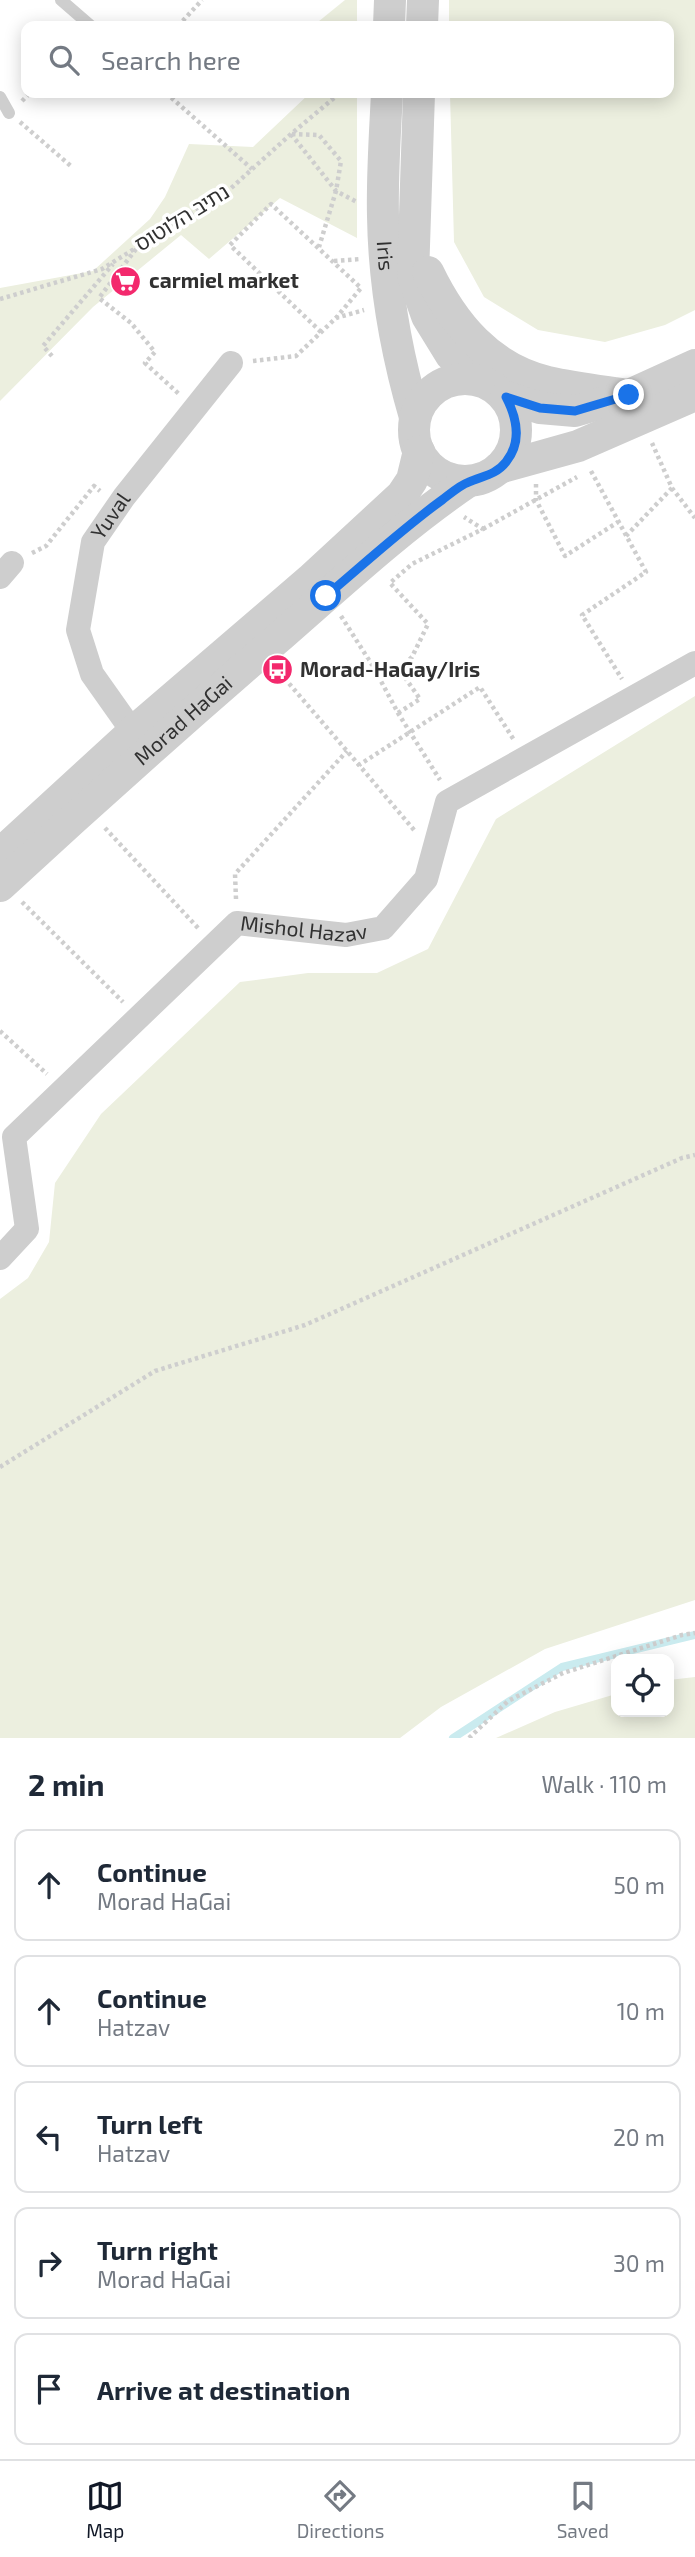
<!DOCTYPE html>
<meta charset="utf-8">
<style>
body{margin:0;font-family:"Exo 2","Noto Sans Hebrew",sans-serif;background:#f2f2f3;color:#1f2937}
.controls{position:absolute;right:21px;bottom:21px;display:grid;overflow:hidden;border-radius:14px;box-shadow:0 4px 18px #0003}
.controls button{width:63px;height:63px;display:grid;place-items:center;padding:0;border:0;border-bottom:2px solid #e0e1e3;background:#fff;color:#1f2937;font:35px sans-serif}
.stop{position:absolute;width:21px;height:21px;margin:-16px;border:5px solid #1a73e8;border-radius:50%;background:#fff}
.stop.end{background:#1a73e8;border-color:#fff;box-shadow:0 2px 7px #0008}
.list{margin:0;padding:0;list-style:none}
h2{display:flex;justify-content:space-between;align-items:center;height:91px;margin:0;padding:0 28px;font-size:30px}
h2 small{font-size:23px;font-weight:400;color:#747a83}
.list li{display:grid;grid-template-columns:46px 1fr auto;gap:21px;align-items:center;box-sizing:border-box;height:112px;margin:0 14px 14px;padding:0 14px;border:2px solid #e0e1e3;border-radius:14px}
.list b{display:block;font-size:26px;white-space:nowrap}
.list p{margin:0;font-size:23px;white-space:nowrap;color:#747a83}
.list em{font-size:23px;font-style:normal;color:#747a83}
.icon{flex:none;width:38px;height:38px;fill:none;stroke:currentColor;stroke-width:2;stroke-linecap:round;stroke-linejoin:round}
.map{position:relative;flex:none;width:695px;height:1738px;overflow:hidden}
.search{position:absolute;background:#fff;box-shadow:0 4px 18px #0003;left:21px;right:21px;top:21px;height:77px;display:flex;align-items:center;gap:18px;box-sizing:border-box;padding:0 24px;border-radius:14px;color:#747a83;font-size:26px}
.sheet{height:721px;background:#fff}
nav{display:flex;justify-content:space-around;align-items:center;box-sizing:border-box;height:98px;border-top:2px solid #e0e1e3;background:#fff;font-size:19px;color:#747a83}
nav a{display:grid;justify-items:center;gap:4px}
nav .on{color:#111827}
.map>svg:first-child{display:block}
.green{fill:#ecefdf}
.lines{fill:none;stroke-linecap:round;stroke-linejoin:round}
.stream{stroke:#caebef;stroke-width:8}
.path{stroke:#cecece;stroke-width:4.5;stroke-dasharray:3.5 3.5;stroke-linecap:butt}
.service{stroke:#cecece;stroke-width:12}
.minor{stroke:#cecece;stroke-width:24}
.tertiary{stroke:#cecece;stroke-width:32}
.route{stroke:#1a73e8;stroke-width:9}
.labels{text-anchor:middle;stroke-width:7;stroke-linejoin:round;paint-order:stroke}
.street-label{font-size:21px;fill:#313131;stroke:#fff}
.poi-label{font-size:21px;font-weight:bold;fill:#313131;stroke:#fff;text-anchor:start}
</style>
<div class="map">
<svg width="695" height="1738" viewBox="0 0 695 1738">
<rect width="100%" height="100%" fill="#fff"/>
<!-- green -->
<g class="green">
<path d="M345,0h12v26h-44z"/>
<path d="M449,0h246v310l-30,15 -60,17 -67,-12 -54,-33 -30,-55 -4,-149h219v-67h-220z"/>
<path d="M310,93h47v145l-77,-40 -71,61 -28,-24 -88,72 -93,94v-113l93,-17 57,-52 15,-22 24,-53 64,3z"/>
<path d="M695,696v904l-150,49 -104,58 -41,31h-400v-439l28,-21 21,-36 6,-59 46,-69 139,-132 68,-9h69l51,-24 68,-130z"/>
<path d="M695,1677v61h-199l59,-26 61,-18v18h53v-32z"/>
</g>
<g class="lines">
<!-- stream -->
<path class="stream" d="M453,1738l109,-71 133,-32"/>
<!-- path -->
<g class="path">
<path d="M178,26l24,-26"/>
<path d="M166,93l86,76"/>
<path d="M22,101l8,-8"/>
<path d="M20,122l52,45"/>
<path d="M291,134l45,57 21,11"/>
<path d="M292,134l27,1 22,26 -5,30 -17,56"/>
<path d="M136,249l-37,49 32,25 24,29 -10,11 34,31"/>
<path d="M334,261l26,-2"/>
<path d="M0,299l102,-30 127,-79 62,-56 49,-41"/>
<path d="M321,332l-91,-87 41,-41 90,84 -25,30"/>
<path d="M52,356l-9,-10 70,-82"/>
<path d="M253,361l43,-5 40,-38 28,-8"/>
<path d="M652,443l20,45 23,30"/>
<path d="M591,471l55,101 -64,43 40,64"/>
<path d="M536,484v16l29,56 53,-34"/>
<path d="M483,529l94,-52"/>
<path d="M626,536l46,-48"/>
<path d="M32,553l14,-7 48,-60 6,5"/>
<path d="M341,616l33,52 24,45 42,67"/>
<path d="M280,673l79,92"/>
<path d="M398,713l22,-14 -21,-30 13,-12 16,-33 -38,-41 22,-19 71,-35 -19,-12"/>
<path d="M105,828l94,101"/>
<path d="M414,830l-55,-65 121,-78 34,53"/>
<path d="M236,899l-1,-25 112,-123"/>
<path d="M22,902l101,100"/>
<path d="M0,1031l47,43"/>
<path d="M0,1467l155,-96 150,-46 377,-167 13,-3"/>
<path d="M469,1738l39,-37 55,-28 119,-38 13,-2"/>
</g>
<!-- service -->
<g class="service">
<path d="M61,0l30,26"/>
<path d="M0,97l9,16"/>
</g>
<!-- minor -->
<g class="minor">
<path d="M0,577l12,-14"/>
<path id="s1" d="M133,732l-41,-58 -14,-44 15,-88 31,-45 107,-134"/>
<path id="s2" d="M0,1258l27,-29 -13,-92 223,-214 109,12 37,-7 43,-49 21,-77 248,-139"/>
</g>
<!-- tertiary -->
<g class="tertiary">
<path d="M389,26l1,-26"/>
<path d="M422,26l1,-26"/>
<path id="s3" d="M387,93c-2,41 -5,82 -4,123 1,68 13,136 32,201"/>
<path d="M419,93l-6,183 14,40 24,39 24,24"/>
<path d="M428,272c25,52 61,96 120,110 26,6 54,9 81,13"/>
<circle cx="465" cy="430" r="51"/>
<path d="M506,397l34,11 35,3 54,-16 66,-30"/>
<path d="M499,468l79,-22 117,-51"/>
<path d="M0,854l133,-122 177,-152 92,-85 10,-15 7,-29"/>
<path id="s4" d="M0,886c91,-84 183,-166 277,-247 62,-54 124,-112 192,-158"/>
</g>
</g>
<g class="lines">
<!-- route -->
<path class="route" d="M326,596c38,-32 76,-67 116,-96 8,-6 18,-15 27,-18 13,-6 27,-7 37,-20 16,-20 11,-44 0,-65l34,11 35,3 54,-16"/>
</g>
<!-- icons -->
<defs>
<symbol id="supermarket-disc" viewBox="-11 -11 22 22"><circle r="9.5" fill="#f3296d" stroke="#fff"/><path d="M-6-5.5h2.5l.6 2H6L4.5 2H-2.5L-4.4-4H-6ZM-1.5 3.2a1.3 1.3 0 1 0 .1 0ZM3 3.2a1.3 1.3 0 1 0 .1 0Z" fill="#fff"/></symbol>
<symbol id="bus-disc" viewBox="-11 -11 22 22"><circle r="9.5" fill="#f3296d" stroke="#fff"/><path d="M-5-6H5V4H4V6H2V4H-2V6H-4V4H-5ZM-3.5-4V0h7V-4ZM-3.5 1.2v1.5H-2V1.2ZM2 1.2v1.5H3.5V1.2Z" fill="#fff"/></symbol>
</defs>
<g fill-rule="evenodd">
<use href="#supermarket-disc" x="108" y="264" width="35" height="35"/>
<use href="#bus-disc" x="260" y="652" width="35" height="35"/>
</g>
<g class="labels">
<!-- street labels -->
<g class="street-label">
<text transform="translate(182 218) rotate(-32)" y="7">נתיב הלוטוס</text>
<text dy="7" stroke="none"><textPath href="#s3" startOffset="163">Iris</textPath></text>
<text dy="7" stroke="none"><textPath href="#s1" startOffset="238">Yuval</textPath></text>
<text dy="7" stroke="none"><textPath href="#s4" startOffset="247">Morad HaGai</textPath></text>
<text dy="7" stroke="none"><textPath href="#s2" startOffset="509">Mishol Hazav</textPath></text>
</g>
<!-- poi labels -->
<g class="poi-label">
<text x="149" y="288">carmiel market</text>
<text x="300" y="677">Morad-HaGay/Iris</text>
</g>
</g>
</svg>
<div class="controls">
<button><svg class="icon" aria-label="locate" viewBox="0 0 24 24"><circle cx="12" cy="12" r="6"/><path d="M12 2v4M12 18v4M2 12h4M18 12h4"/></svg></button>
</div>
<div class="stop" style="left:326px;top:596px"></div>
<div class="stop end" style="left:629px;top:395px"></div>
<div class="search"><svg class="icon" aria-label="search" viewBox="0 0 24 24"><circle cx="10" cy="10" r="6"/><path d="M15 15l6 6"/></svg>Search here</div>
</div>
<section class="sheet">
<h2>2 min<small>Walk · 110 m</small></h2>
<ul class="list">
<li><svg class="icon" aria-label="ahead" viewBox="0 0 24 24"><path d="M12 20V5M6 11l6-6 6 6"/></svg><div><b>Continue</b><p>Morad HaGai</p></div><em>50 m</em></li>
<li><svg class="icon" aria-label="ahead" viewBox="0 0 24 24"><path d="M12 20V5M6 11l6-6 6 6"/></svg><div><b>Continue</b><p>Hatzav</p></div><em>10 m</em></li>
<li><svg class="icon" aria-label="left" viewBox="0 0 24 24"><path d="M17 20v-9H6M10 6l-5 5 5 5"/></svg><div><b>Turn left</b><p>Hatzav</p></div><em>20 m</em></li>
<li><svg class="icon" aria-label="right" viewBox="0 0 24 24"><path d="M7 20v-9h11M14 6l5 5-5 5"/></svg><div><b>Turn right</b><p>Morad HaGai</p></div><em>30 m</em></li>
<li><svg class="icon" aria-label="arrive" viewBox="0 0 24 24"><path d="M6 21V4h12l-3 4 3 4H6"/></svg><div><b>Arrive at destination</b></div></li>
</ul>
</section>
<nav>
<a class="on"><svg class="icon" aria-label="map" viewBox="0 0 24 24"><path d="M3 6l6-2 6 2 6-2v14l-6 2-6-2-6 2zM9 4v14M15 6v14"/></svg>Map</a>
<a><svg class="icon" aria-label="directions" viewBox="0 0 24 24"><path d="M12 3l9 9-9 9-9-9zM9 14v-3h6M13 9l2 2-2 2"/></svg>Directions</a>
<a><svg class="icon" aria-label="saved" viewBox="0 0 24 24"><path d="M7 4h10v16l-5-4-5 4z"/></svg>Saved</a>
</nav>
